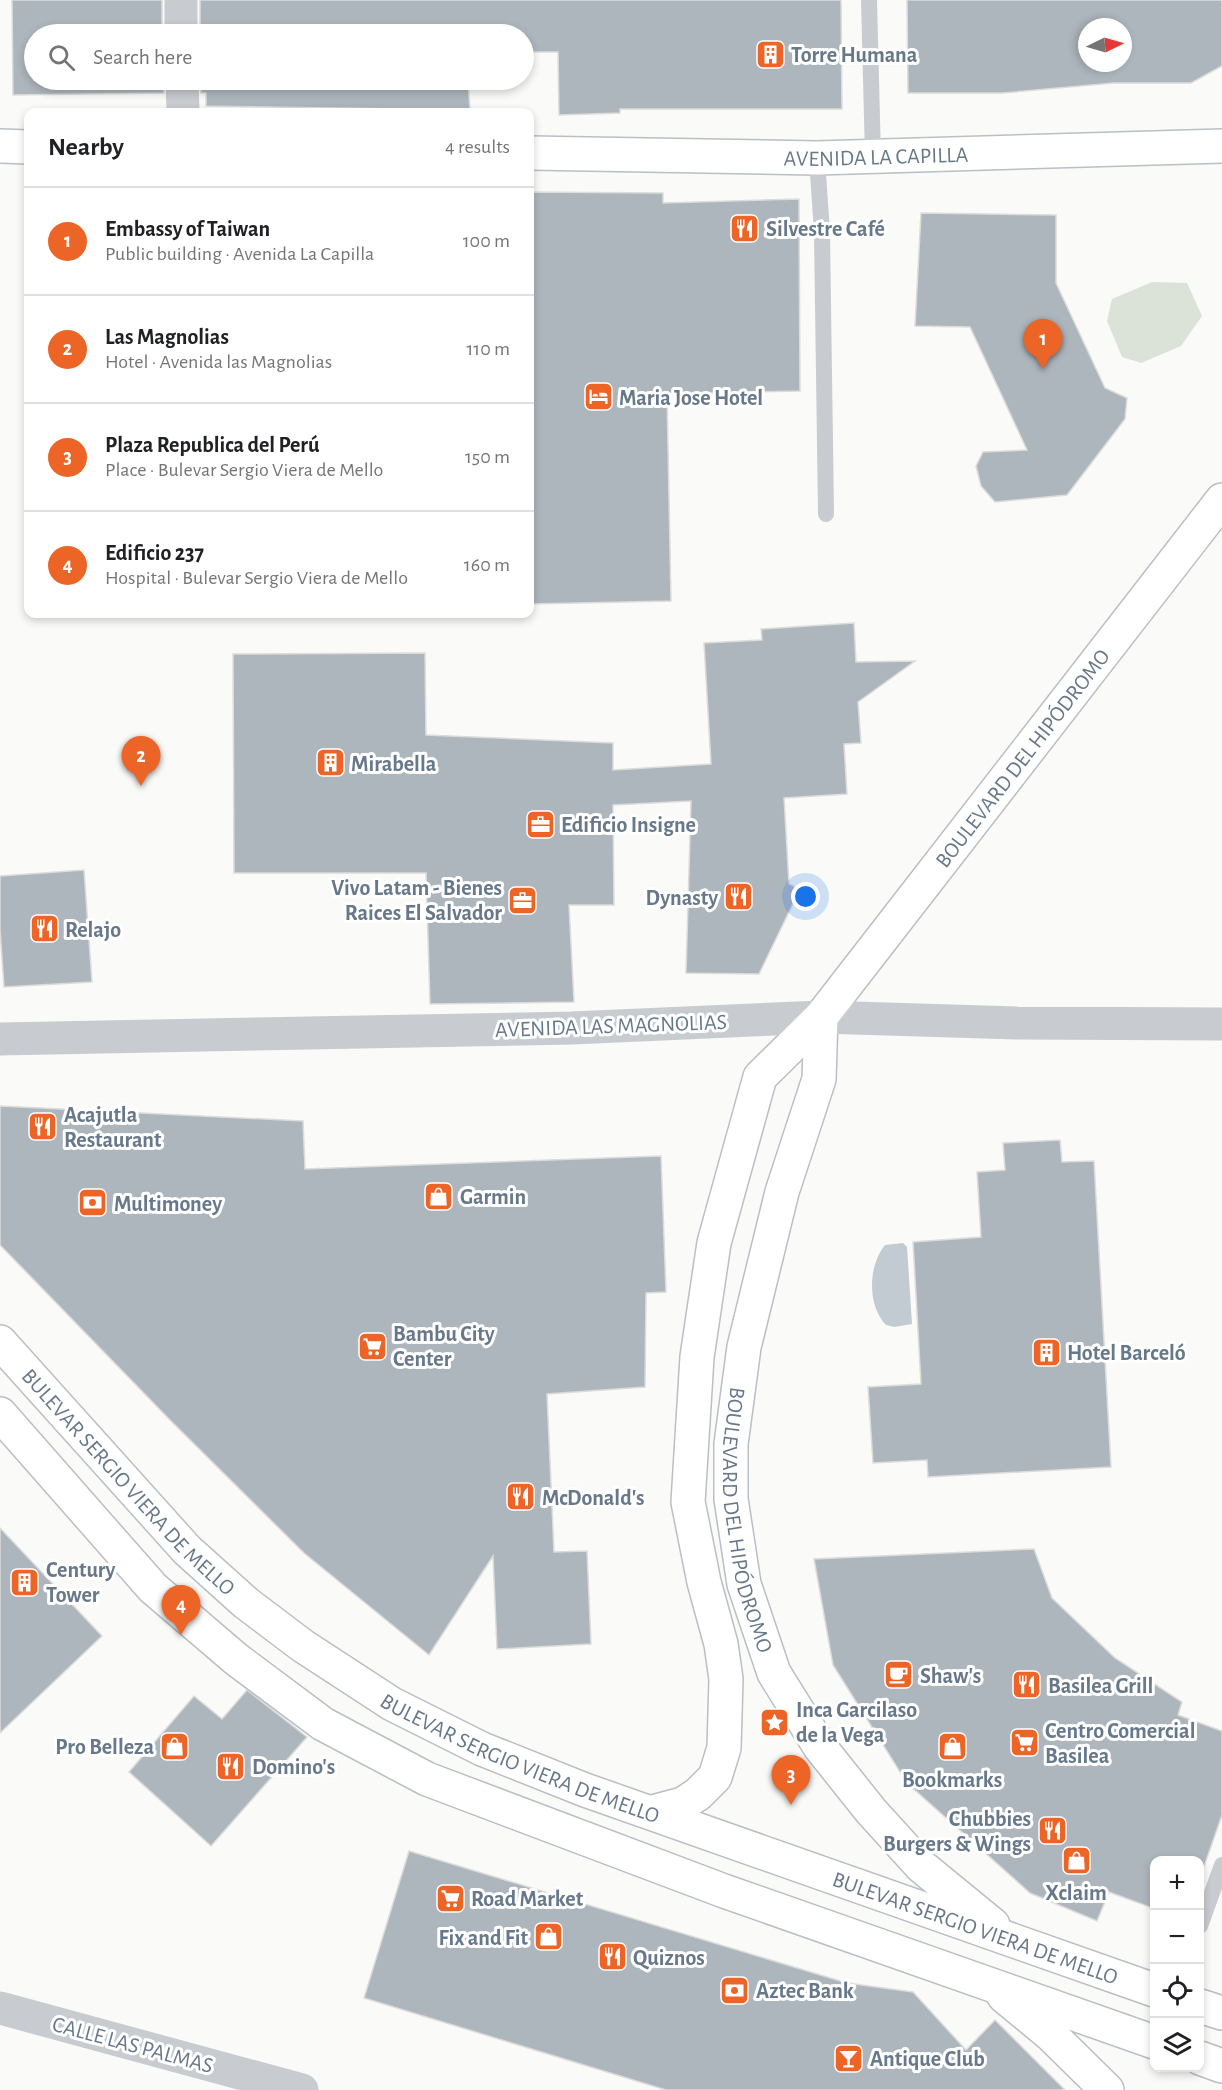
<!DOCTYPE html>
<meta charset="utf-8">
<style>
body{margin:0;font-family:"Alegreya Sans",sans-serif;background:#f2f2f2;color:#202124}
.controls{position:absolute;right:18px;bottom:18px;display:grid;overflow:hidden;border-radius:12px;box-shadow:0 3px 9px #0003}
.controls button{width:54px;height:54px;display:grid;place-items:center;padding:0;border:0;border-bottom:2px solid #e0e0e0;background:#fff;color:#202124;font:30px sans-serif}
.compass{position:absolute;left:1078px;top:18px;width:54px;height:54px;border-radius:50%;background:#fff;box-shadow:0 3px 9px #0003;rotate:85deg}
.you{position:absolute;left:806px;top:897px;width:21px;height:21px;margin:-15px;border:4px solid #fff;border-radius:50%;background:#1a73e8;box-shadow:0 0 0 9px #1a73e833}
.badge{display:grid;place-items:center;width:39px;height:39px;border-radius:50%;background:#ec6426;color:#fff;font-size:20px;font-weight:700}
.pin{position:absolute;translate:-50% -50px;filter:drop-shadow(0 2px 3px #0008)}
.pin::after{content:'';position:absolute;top:32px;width:21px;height:18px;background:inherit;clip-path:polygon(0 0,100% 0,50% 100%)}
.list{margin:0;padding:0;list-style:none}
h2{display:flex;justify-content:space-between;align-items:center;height:78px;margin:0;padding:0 24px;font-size:26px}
h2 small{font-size:20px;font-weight:400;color:#757577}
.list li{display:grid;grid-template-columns:39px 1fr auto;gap:18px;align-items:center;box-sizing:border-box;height:108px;padding:0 24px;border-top:2px solid #e0e0e0}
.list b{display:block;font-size:22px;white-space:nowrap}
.list p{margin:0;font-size:20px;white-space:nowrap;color:#757577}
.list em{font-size:20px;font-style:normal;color:#757577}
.icon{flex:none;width:33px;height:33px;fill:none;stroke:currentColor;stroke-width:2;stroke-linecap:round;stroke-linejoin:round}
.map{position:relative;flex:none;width:1222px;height:2090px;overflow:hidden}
.search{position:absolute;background:#fff;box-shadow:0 3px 9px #0003;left:24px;top:24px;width:510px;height:66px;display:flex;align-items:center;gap:15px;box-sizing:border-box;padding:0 21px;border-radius:33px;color:#757577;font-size:22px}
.panel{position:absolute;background:#fff;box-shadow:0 3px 9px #0003;left:24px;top:108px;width:510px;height:510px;border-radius:12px}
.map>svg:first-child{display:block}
.green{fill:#dbe2d8}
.water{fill:#c2cbd1}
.building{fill:#aeb6bd;stroke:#dcdcda;stroke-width:1.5;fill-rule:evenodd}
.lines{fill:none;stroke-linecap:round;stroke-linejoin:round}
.secondary-casing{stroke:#babfc4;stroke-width:36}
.lane{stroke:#c8cbcf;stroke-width:16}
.street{stroke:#c8cbcf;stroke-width:33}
.secondary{stroke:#fff;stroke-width:33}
.labels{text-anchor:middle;stroke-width:6;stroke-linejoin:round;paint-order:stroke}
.poi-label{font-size:22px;font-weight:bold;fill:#67788a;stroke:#fff;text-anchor:start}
.street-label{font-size:22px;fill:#67788a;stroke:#fff}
</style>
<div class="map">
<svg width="1222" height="2090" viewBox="0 0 1222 2090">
<rect width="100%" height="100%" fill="#fafaf8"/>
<!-- green -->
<path class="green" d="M1152,282l35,1 15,33 -21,30 -40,17 -19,-6 -15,-36 5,-22z"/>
<!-- water -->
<path class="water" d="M903,1243l4,4 5,77 -18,3 -8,-2c-19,-20 -18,-59 -1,-80z"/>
<!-- building -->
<g class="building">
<path d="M12,0h150v34h-128v46h129l1,13 -151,2z"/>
<path d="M200,0h641l1,109h-222v4l-61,2 -1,-63h-34v-18h-324z"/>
<path d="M907,0h315v66l-31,17h-77l-111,10h-95zM1087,27h36v36h-36z"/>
<path d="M201,80h267l2,30 -264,-4v-13h-5z"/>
<path d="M530,192l133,1v10l136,-4 1,192 -133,3 4,207 -141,3z"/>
<path d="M921,213l135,2v68l49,105 22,10 -2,21 -58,76 -72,7 -14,-16 -5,-20 7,-14 44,-2 -57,-123 -55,-1z"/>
<path d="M854,623l2,39 59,-1 -57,41 3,41 -17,1 3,50 -63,4 5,86 11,5 -41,85 -73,-1 5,-172 -78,4 1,100h-45l5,97 -144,2 -4,-131h-192l-1,-219 192,-1 1,82 187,8v27l98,-6 -7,-121 58,-3 -1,-11z"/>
<path d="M84,870l8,112 -88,5 -4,-57v-54z"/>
<path d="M0,1106l303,15 2,48 356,-13 5,136 -20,1 -1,94 -98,7 7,158 33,-1 4,93 -94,5 -4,-93 -64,99 -125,-102 -134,-133 -170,-175z"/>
<path d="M1060,1140l2,22 32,-1 17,306 -183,10 -1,-17 -54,3 -5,-76 53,-3 -8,-142 68,-5 -4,-65 28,-2 -2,-27z"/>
<path d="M0,1528l102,108 -102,97z"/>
<path d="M1034,1549l18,49 63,60 67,44 -4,13 44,16v84l-22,63v-18h-45v49l-46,-17 -12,29 -67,-28 -123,-110 -74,-118 -19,-106z"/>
<path d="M247,1690l60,47 -96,109 -82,-74 65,-76 28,23z"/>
<path d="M409,1851l438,132 66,9 53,58 29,-30 70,70h-399l-302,-92z"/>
</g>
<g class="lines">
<defs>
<g id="secondary">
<path d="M0,146l28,1"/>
<path id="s1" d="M530,153l287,5 405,-12"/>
<path id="s2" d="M821,1017l-2,62 -37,113 -38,155 -13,97v55l13,85 30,89 46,74 51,64 50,55 72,59"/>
<path id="s3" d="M0,1342l187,208 59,53 57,43 89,58 90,45 103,41 569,200"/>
<path d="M0,1414l153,174 83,71 87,65 104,55 297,112 430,151"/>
<path id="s4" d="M653,1812l30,-8 15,-10 17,-17 9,-29 2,-69 -5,-35 -17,-62 -16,-80 9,-145 17,-114 46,-166 61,-60 401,-517"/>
<path d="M1004,1996l46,38 57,56"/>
<path d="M1200,2006l22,7"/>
<path d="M1200,2058l22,8"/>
</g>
</defs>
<!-- secondary casing -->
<use href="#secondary" class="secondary-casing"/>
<!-- lane -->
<g class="lane">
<path d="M869,0l4,157"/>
<path d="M817,158l5,75 4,281"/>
<path d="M1200,1926l22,-61"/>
</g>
<!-- street -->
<g class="street">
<path d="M181,0v34"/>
<path d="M182,80l1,32"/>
<path d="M0,1039l572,-11 249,-11 196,6 205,1"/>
<path d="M0,2008l302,82"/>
</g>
<!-- secondary -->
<use href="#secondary" class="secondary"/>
</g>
<!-- icons -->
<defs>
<symbol id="building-square" viewBox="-11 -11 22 22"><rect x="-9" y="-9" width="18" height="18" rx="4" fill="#ec6426" stroke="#fff"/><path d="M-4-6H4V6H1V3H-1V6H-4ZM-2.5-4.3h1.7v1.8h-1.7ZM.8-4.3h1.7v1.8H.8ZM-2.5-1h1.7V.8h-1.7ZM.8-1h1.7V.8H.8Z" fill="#fff"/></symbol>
<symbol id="restaurant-square" viewBox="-11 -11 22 22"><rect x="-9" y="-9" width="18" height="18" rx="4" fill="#ec6426" stroke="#fff"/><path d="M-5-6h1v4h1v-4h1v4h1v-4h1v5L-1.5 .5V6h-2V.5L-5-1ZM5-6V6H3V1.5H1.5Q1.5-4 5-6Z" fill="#fff"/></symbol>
<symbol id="hotel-square" viewBox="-11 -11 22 22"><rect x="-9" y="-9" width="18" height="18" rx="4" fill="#ec6426" stroke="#fff"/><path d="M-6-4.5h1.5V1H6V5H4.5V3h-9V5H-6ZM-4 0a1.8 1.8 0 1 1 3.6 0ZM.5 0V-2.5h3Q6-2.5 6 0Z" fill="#fff"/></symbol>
<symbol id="office-square" viewBox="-11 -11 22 22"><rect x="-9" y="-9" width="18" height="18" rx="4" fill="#ec6426" stroke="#fff"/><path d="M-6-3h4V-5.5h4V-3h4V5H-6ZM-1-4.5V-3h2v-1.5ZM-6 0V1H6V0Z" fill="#fff"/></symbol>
<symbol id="shop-square" viewBox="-11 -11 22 22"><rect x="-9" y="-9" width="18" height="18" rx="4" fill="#ec6426" stroke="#fff"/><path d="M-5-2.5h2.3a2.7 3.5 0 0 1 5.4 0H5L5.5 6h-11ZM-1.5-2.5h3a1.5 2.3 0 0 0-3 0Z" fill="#fff"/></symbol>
<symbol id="bank-square" viewBox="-11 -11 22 22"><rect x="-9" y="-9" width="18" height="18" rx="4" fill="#ec6426" stroke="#fff"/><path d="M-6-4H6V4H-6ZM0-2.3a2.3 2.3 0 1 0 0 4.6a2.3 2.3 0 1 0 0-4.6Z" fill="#fff"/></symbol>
<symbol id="supermarket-square" viewBox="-11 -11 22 22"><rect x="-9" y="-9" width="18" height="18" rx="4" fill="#ec6426" stroke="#fff"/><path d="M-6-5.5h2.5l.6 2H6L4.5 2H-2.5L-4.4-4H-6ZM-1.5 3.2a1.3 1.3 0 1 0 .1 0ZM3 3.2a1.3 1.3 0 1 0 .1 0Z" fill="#fff"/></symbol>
<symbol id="cafe-square" viewBox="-11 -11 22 22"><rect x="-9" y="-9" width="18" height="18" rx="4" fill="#ec6426" stroke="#fff"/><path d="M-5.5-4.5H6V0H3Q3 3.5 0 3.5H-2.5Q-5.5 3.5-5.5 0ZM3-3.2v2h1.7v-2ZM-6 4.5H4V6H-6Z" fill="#fff"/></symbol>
<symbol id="sight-square" viewBox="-11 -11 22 22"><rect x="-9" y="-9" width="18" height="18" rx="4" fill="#ec6426" stroke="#fff"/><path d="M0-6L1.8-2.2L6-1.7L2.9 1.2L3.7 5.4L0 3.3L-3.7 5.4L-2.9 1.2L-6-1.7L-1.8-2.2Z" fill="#fff"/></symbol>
<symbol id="bar-square" viewBox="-11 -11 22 22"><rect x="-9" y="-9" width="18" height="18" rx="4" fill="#ec6426" stroke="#fff"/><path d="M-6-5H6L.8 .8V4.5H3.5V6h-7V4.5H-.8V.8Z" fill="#fff"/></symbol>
</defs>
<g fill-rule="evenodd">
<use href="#building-square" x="754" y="38" width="33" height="33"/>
<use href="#restaurant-square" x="728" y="212" width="33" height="33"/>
<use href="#hotel-square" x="582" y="380" width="33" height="33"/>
<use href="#building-square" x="314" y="746" width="33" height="33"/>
<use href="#office-square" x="524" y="808" width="33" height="33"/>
<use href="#restaurant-square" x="722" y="880" width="33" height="33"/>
<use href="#office-square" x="506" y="884" width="33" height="33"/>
<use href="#restaurant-square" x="28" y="912" width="33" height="33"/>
<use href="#restaurant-square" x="26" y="1110" width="33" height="33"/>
<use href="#shop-square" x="422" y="1180" width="33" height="33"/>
<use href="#bank-square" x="76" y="1186" width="33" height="33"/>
<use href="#supermarket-square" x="356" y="1330" width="33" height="33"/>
<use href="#building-square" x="1030" y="1336" width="33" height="33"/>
<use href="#restaurant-square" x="504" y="1480" width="33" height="33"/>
<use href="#building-square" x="8" y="1566" width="33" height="33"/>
<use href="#cafe-square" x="882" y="1658" width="33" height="33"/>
<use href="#restaurant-square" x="1010" y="1668" width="33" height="33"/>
<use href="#sight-square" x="758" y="1706" width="33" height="33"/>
<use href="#supermarket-square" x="1008" y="1726" width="33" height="33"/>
<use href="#shop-square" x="158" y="1730" width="33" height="33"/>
<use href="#shop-square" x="936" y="1730" width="33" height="33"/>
<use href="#restaurant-square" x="214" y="1750" width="33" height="33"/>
<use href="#restaurant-square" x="1036" y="1814" width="33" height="33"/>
<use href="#shop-square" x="1060" y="1844" width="33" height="33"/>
<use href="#supermarket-square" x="434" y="1882" width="33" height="33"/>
<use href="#shop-square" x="532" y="1920" width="33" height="33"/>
<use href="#restaurant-square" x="596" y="1940" width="33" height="33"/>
<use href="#bank-square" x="718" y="1974" width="33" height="33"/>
<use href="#bar-square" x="832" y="2042" width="33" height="33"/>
</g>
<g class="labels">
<!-- poi labels -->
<g class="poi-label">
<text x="791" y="62">Torre Humana</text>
<text x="766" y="236">Silvestre Café</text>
<text x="619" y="405">Maria Jose Hotel</text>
<text x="351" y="771">Mirabella</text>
<text x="561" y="832">Edificio Insigne</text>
<text x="502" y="895" text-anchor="end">Vivo Latam - Bienes<tspan x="502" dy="25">Raices El Salvador</tspan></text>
<text x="718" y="905" text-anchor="end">Dynasty</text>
<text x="65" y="937">Relajo</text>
<text x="64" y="1122">Acajutla<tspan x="64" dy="25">Restaurant</tspan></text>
<text x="460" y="1204">Garmin</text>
<text x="114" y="1211">Multimoney</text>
<text x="393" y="1341">Bambu City<tspan x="393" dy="25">Center</tspan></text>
<text x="1067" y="1360">Hotel Barceló</text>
<text x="542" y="1505">McDonald's</text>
<text x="46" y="1577">Century<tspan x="46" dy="25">Tower</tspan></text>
<text x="920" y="1683">Shaw's</text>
<text x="1048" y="1693">Basilea Grill</text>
<text x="796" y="1717">Inca Garcilaso<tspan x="796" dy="25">de la Vega</tspan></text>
<text x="1045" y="1738">Centro Comercial<tspan x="1045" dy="25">Basilea</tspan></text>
<text x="154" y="1754" text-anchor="end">Pro Belleza</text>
<text x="252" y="1774">Domino's</text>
<text x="952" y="1787" text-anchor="middle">Bookmarks</text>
<text x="1031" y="1826" text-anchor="end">Chubbies<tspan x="1031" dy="25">Burgers &amp; Wings</tspan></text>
<text x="1076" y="1900" text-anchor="middle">Xclaim</text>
<text x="471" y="1906">Road Market</text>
<text x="528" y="1945" text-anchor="end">Fix and Fit</text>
<text x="633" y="1965">Quiznos</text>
<text x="756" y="1998">Aztec Bank</text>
<text x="870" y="2066">Antique Club</text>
</g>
<!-- street labels -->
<g class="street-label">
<text dy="8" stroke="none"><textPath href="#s1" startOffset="346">AVENIDA LA CAPILLA</textPath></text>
<text dy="8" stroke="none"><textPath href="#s4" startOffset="1200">BOULEVARD DEL HIPÓDROMO</textPath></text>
<text transform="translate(611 1025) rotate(-2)" y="8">AVENIDA LAS MAGNOLIAS</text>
<text dy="8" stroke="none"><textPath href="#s3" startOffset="190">BULEVAR SERGIO VIERA DE MELLO</textPath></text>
<text dy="8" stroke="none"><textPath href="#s2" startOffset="516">BOULEVARD DEL HIPÓDROMO</textPath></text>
<text dy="8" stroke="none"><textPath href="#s3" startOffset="676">BULEVAR SERGIO VIERA DE MELLO</textPath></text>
<text dy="8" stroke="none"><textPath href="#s3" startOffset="1162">BULEVAR SERGIO VIERA DE MELLO</textPath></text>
<text transform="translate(133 2044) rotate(15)" y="8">CALLE LAS PALMAS</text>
</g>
</g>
</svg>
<div class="controls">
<button>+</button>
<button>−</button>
<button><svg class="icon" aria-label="locate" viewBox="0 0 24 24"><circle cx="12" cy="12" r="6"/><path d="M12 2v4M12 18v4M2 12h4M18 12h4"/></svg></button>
<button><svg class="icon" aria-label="layers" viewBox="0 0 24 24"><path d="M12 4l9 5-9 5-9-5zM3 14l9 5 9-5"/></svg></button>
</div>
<svg class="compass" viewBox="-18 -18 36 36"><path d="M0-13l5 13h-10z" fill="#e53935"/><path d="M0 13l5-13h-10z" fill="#757577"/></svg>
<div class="you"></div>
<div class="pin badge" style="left:1043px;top:369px">1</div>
<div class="pin badge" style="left:141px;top:786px">2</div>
<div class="pin badge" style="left:791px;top:1805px">3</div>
<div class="pin badge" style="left:181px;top:1635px">4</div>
<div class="search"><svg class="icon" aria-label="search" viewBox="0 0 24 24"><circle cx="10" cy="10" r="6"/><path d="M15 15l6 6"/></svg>Search here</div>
<section class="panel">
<h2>Nearby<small>4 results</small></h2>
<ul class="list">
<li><span class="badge">1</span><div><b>Embassy of Taiwan</b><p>Public building · Avenida La Capilla</p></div><em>100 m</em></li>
<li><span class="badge">2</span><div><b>Las Magnolias</b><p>Hotel · Avenida las Magnolias</p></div><em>110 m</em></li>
<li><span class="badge">3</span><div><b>Plaza Republica del Perú</b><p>Place · Bulevar Sergio Viera de Mello</p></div><em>150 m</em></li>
<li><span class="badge">4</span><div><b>Edificio 237</b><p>Hospital · Bulevar Sergio Viera de Mello</p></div><em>160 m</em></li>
</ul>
</section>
</div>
